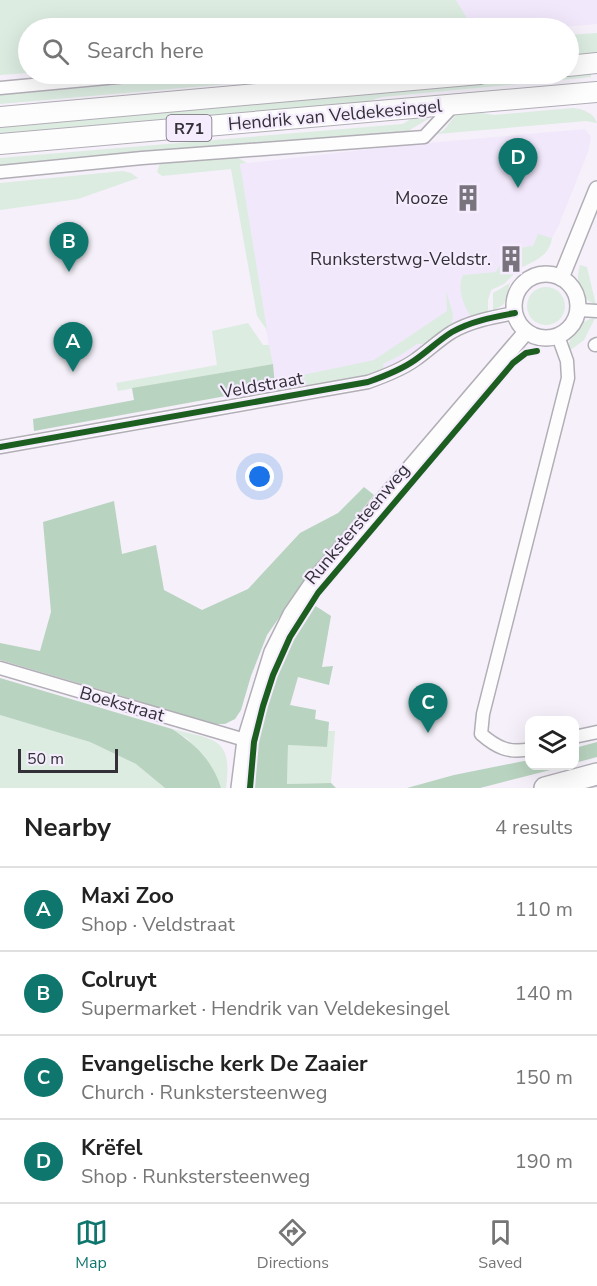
<!DOCTYPE html>
<meta charset="utf-8">
<style>
body{margin:0;font-family:"Nunito Sans",sans-serif;background:#f2f2f2;color:#222}
.controls{position:absolute;right:18px;bottom:18px;display:grid;overflow:hidden;border-radius:12px;box-shadow:0 6px 24px #0002}
.controls button{width:54px;height:54px;display:grid;place-items:center;padding:0;border:0;border-bottom:2px solid #e0e0e0;background:#fff;color:#222;font:30px sans-serif}
.scale{position:absolute;left:18px;bottom:15px;width:100px;box-sizing:border-box;padding-left:6px;border:3px solid #343038;border-top:0;font-size:16px;line-height:21px;white-space:nowrap;color:#343038;-webkit-text-stroke:4px #f5ecfd;paint-order:stroke}
.you{position:absolute;left:260px;top:477px;width:21px;height:21px;margin:-15px;border:4px solid #fff;border-radius:50%;background:#1a73e8;box-shadow:0 0 0 9px #1a73e833}
.badge{display:grid;place-items:center;width:39px;height:39px;border-radius:50%;background:#0f766e;color:#fff;font-size:20px;font-weight:700}
.pin{position:absolute;translate:-50% -50px;filter:drop-shadow(0 2px 3px #0008)}
.pin::after{content:'';position:absolute;top:32px;width:21px;height:18px;background:inherit;clip-path:polygon(0 0,100% 0,50% 100%)}
.list{margin:0;padding:0;list-style:none}
h2{display:flex;justify-content:space-between;align-items:center;height:78px;margin:0;padding:0 24px;font-size:26px}
h2 small{font-size:20px;font-weight:400;color:#767676}
.list li{display:grid;grid-template-columns:39px 1fr auto;gap:18px;align-items:center;box-sizing:border-box;height:84px;padding:0 24px;border-top:2px solid #e0e0e0}
.list b{display:block;font-size:22px;white-space:nowrap}
.list p{margin:0;font-size:20px;white-space:nowrap;color:#767676}
.list em{font-size:20px;font-style:normal;color:#767676}
.icon{flex:none;width:33px;height:33px;fill:none;stroke:currentColor;stroke-width:2;stroke-linecap:round;stroke-linejoin:round}
.map{position:relative;flex:none;width:597px;height:788px;overflow:hidden}
.search{position:absolute;background:#fff;box-shadow:0 6px 24px #0002;left:18px;right:18px;top:18px;height:66px;display:flex;align-items:center;gap:15px;box-sizing:border-box;padding:0 21px;border-radius:33px;color:#767676;font-size:22px}
.sheet{height:414px;background:#fff}
nav{display:flex;justify-content:space-around;align-items:center;box-sizing:border-box;height:84px;border-top:2px solid #e0e0e0;background:#fff;font-size:16px;color:#767676}
nav a{display:grid;justify-items:center;gap:3px}
nav .on{color:#0f766e}
.map>svg:first-child{display:block}
.built{fill:#f2e8fc}
.green{fill:#dcece1}
.forest{fill:#b8d3bf}
.lines{fill:none;stroke-linecap:round;stroke-linejoin:round}
.minor-casing{stroke:#b2aeb6;stroke-width:15}
.tertiary-casing{stroke:#b2aeb6;stroke-width:18}
.trunk-casing{stroke:#b2aeb6;stroke-width:22}
.motorway-casing{stroke:#b2aeb6;stroke-width:24}
.minor{stroke:#fefdfe;stroke-width:12}
.tertiary{stroke:#fefdfe;stroke-width:15}
.trunk{stroke:#fefdfe;stroke-width:20}
.motorway{stroke:#fefdfe;stroke-width:21}
.cycleway-casing{stroke:#f5ecfd;stroke-width:10}
.cycleway{stroke:#1b5e20;stroke-width:6}
.labels{text-anchor:middle;stroke-width:4.5;stroke-linejoin:round;paint-order:stroke}
.shield{fill:#f5ecfd;stroke:#6e6873;stroke-width:1.5}
.shield-label{font-size:16px;font-weight:bold;fill:#343038}
.street-label{font-size:18px;fill:#343038;stroke:#f5ecfd}
.poi-label{font-size:18px;fill:#343038;stroke:#f5ecfd;text-anchor:end}
</style>
<div class="map">
<svg width="597" height="788" viewBox="0 0 597 788">
<rect width="100%" height="100%" fill="#f5f0f9"/>
<!-- built -->
<g class="built">
<path d="M456,0h141v24l-44,4h-80z"/>
<path d="M585,129l6,8 -3,15 -29,73 -10,18 -57,46 -4,8v14l-19,6 -15,7 -49,37 -35,16 -94,15 -36,-228 165,-19z"/>
</g>
<!-- green -->
<g class="green">
<path d="M0,0h456l17,28h-445v45l-28,2z"/>
<path d="M597,33v22l-11,1 -17,-3v-18z"/>
<path d="M591,72v5l-209,20 -29,9 -353,30v-11z"/>
<path d="M244,74h99l-343,30v-9z"/>
<path d="M573,108c10,1 21,5 24,15l-11,-2 -149,13 7,-4 13,-17 12,-2 25,4z"/>
<path d="M429,116l-1,3 -20,12 -408,34v-7l403,-34 11,-7z"/>
<path d="M238,158l9,5 -7,1 27,166 -10,-14 -26,-147 -69,7 -5,-4 3,-9 4,-2z"/>
<path d="M123,171l8,2 7,5 -60,21 -78,11v-27z"/>
<path d="M538,234l14,4c-3,18 -16,22 -31,30l-8,-5 4,-7 -7,-3 -5,9 13,8 -14,14 -13,6 -3,10v11l-17,5c-8,-10 -14,-28 -8,-41l33,-3 13,-23 24,-3z"/>
<path d="M580,265l7,2 9,38c-17,-7 -21,-24 -16,-40z"/>
<path d="M510,283l-6,21 -11,7v-18z"/>
<circle cx="546" cy="306" r="19"/>
<path d="M446,291l7,23 -1,11 -26,19h-9l-18,12 -16,8 1,5 -16,6 -92,16 -2,-10 100,-21 73,-49z"/>
<path d="M595,318l-11,22 -15,11c-2,-16 11,-31 26,-33z"/>
<path d="M248,323l15,22h6l4,19 -155,27 -2,-8 101,-18 -5,-34z"/>
<path d="M0,715l90,27 46,22 29,24h-165z"/>
<path d="M172,729c42,11 61,7 54,59h-5l-33,-49z"/>
<path d="M328,731h7l-4,52 -44,1 1,-39 38,2z"/>
</g>
<!-- forest -->
<g class="forest">
<path d="M273,364l2,23 -241,44 -1,-12 101,-19 -2,-12z"/>
<path d="M364,487l10,8 -66,81 -41,59 -16,41 -10,34 -6,9 -10,5h-17l-76,-25 -132,-39v-17l40,8 11,-39 -8,-90 71,-21 8,53 34,-9 8,45 38,20 46,-21 52,-56 38,-20z"/>
<path d="M314,605l17,11 -9,51 11,-1 -4,19 -31,-8 -8,28 26,5 -1,9 14,3 -2,25 -39,-2 -1,39 44,-1 5,5h-81c-1,-49 12,-104 36,-147 7,-12 15,-24 23,-36z"/>
<path d="M0,678l172,51c23,15 41,32 49,59h-56l-29,-24 -46,-22 -90,-27z"/>
<path d="M597,742v15l-22,6v-15z"/>
<path d="M529,760l1,6h36l-86,22h-73l47,-13z"/>
</g>
<g class="lines">
<defs>
<g id="minor">
<path d="M0,88l150,-14"/>
<path d="M0,172l142,-14 282,-21 30,-32"/>
<path d="M579,310l18,1"/>
<path d="M595,345l2,-1"/>
<path d="M0,447l368,-65c17,-6 33,-12 47,-22 13,-9 24,-20 37,-28 19,-11 42,-15 63,-19"/>
<path d="M0,668l245,72"/>
<path d="M574,737l23,-5"/>
<path d="M530,749c-21,5 -34,-2 -49,-15l2,-20 85,-336 -1,-17 -9,-25"/>
</g>
<g id="tertiary">
<circle cx="546" cy="306" r="32"/>
<path d="M561,278l36,-89"/>
<path d="M239,788l6,-48 27,-88 19,-38 24,-35 211,-247"/>
</g>
<g id="trunk">
<path d="M568,66l29,-3"/>
<path d="M0,117l480,-43"/>
<path d="M0,144l597,-52"/>
</g>
<path id="motorway" d="M545,788l52,-14"/>
</defs>
<!-- minor casing -->
<use href="#minor" class="minor-casing"/>
<!-- tertiary casing -->
<use href="#tertiary" class="tertiary-casing"/>
<!-- trunk casing -->
<use href="#trunk" class="trunk-casing"/>
<!-- motorway casing -->
<use href="#motorway" class="motorway-casing"/>
<!-- minor -->
<use href="#minor" class="minor"/>
<!-- tertiary -->
<use href="#tertiary" class="tertiary"/>
<!-- trunk -->
<use href="#trunk" class="trunk"/>
<!-- motorway -->
<use href="#motorway" class="motorway"/>
<defs>
<g id="cycleway">
<path d="M0,447l368,-65c17,-6 33,-12 47,-22 13,-9 24,-20 37,-28 19,-11 42,-15 63,-19"/>
<path d="M250,788l4,-46 9,-36 10,-31 17,-38 28,-44 195,-230 13,-10 11,-2"/>
</g>
</defs>
<!-- cycleway casing -->
<use href="#cycleway" class="cycleway-casing"/>
<!-- cycleway -->
<use href="#cycleway" class="cycleway"/>
</g>
<!-- icons -->
<defs>
<symbol id="building-bare" viewBox="-9 -9 18 18"><path d="M-4-6H4V6H1V3H-1V6H-4ZM-2.5-4.3h1.7v1.8h-1.7ZM.8-4.3h1.7v1.8H.8ZM-2.5-1h1.7V.8h-1.7ZM.8-1h1.7V.8H.8Z" fill="#78737c" stroke="#f5ecfd" stroke-width="2.5" paint-order="stroke"/></symbol>
</defs>
<g fill-rule="evenodd">
<use href="#building-bare" x="449" y="179" width="38" height="38"/>
<use href="#building-bare" x="492" y="240" width="38" height="38"/>
</g>
<g class="labels">
<!-- shield labels -->
<rect class="shield" x="166.5" y="115" width="45" height="26" rx="4.5"/>
<g class="shield-label">
<text x="189" y="134">R71</text>
</g>
<!-- street labels -->
<g class="street-label">
<text transform="translate(335 115) rotate(-5)" y="6">Hendrik van Veldekesingel</text>
<text transform="translate(262 385) rotate(-10)" y="6">Veldstraat</text>
<text transform="translate(357 524) rotate(-50)" y="6">Runkstersteenweg</text>
<text transform="translate(122 704) rotate(16)" y="6">Boekstraat</text>
</g>
<!-- poi labels -->
<g class="poi-label">
<text x="448" y="204">Mooze</text>
<text x="491" y="265">Runksterstwg-Veldstr.</text>
</g>
</g>
</svg>
<div class="controls">
<button><svg class="icon" aria-label="layers" viewBox="0 0 24 24"><path d="M12 4l9 5-9 5-9-5zM3 14l9 5 9-5"/></svg></button>
</div>
<div class="scale">50 m</div>
<div class="you"></div>
<div class="pin badge" style="left:73px;top:372px">A</div>
<div class="pin badge" style="left:69px;top:272px">B</div>
<div class="pin badge" style="left:428px;top:733px">C</div>
<div class="pin badge" style="left:518px;top:188px">D</div>
<div class="search"><svg class="icon" aria-label="search" viewBox="0 0 24 24"><circle cx="10" cy="10" r="6"/><path d="M15 15l6 6"/></svg>Search here</div>
</div>
<section class="sheet">
<h2>Nearby<small>4 results</small></h2>
<ul class="list">
<li><span class="badge">A</span><div><b>Maxi Zoo</b><p>Shop · Veldstraat</p></div><em>110 m</em></li>
<li><span class="badge">B</span><div><b>Colruyt</b><p>Supermarket · Hendrik van Veldekesingel</p></div><em>140 m</em></li>
<li><span class="badge">C</span><div><b>Evangelische kerk De Zaaier</b><p>Church · Runkstersteenweg</p></div><em>150 m</em></li>
<li><span class="badge">D</span><div><b>Krëfel</b><p>Shop · Runkstersteenweg</p></div><em>190 m</em></li>
</ul>
</section>
<nav>
<a class="on"><svg class="icon" aria-label="map" viewBox="0 0 24 24"><path d="M3 6l6-2 6 2 6-2v14l-6 2-6-2-6 2zM9 4v14M15 6v14"/></svg>Map</a>
<a><svg class="icon" aria-label="directions" viewBox="0 0 24 24"><path d="M12 3l9 9-9 9-9-9zM9 14v-3h6M13 9l2 2-2 2"/></svg>Directions</a>
<a><svg class="icon" aria-label="saved" viewBox="0 0 24 24"><path d="M7 4h10v16l-5-4-5 4z"/></svg>Saved</a>
</nav>
